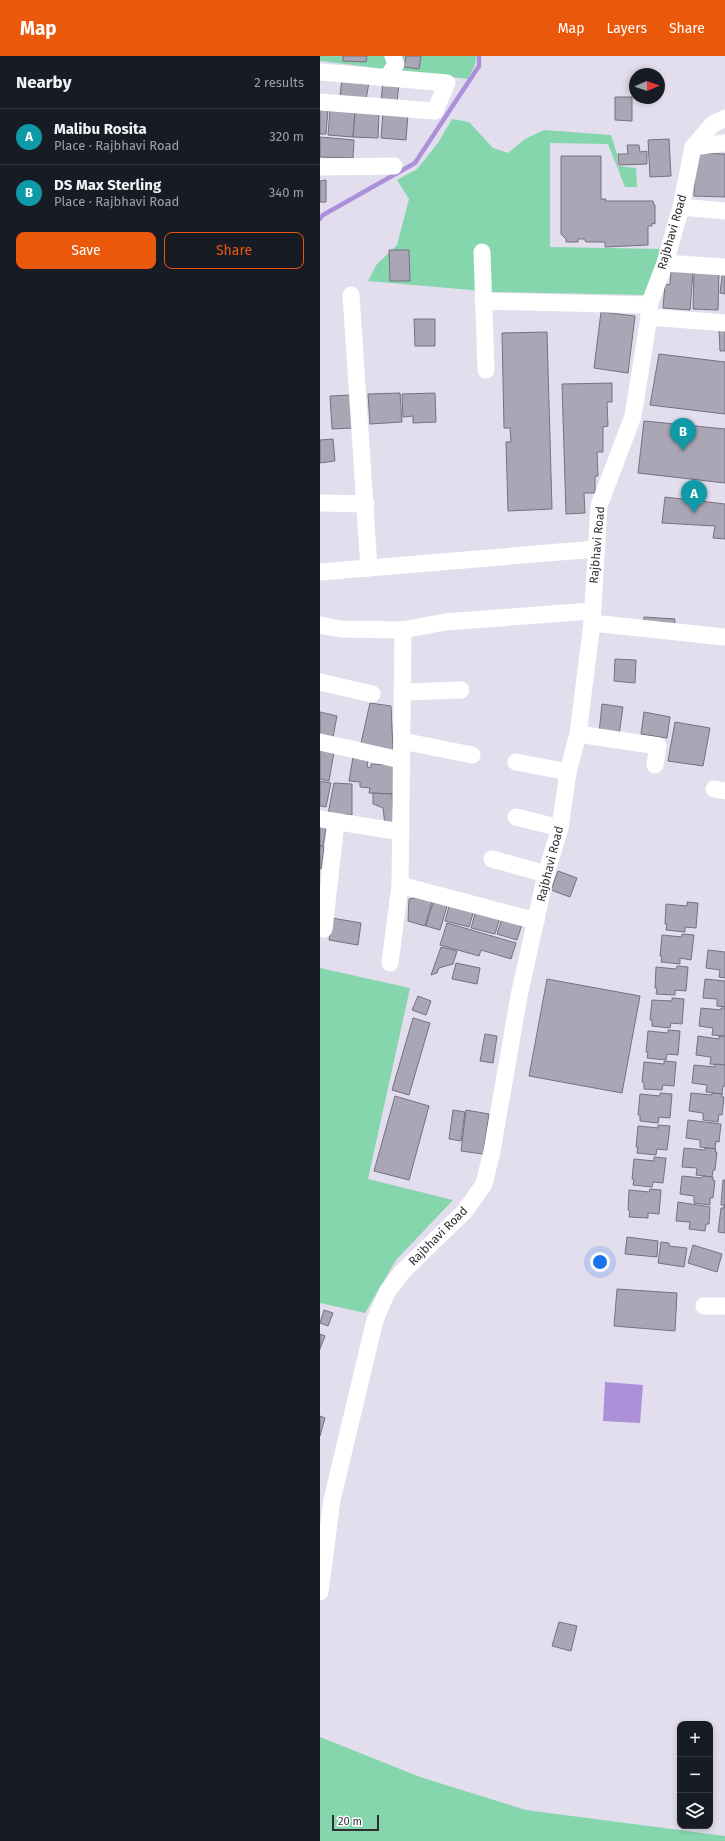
<!DOCTYPE html>
<meta charset="utf-8">
<style>
body{margin:0;font-family:"Fira Sans",sans-serif;background:#242831;color:#f1f3f6}
.controls{position:absolute;right:12px;bottom:12px;display:grid;overflow:hidden;border-radius:8px;box-shadow:0 2px 6px #0003}
.controls button{width:36px;height:36px;display:grid;place-items:center;padding:0;border:0;border-bottom:1px solid #363941;background:#171b24;color:#f1f3f6;font:20px sans-serif}
.compass{position:absolute;left:309px;top:12px;width:36px;height:36px;border-radius:50%;background:#171b24;box-shadow:0 2px 6px #0003;rotate:88deg}
.scale{position:absolute;left:12px;bottom:10px;width:47px;box-sizing:border-box;padding-left:4px;border:2px solid #302e33;border-top:0;font-size:11px;line-height:14px;white-space:nowrap;color:#302e33;-webkit-text-stroke:3px #fff;paint-order:stroke}
.you{position:absolute;left:280px;top:1206px;width:14px;height:14px;margin:-10px;border:3px solid #fff;border-radius:50%;background:#1a73e8;box-shadow:0 0 0 6px #1a73e833}
.badge{display:grid;place-items:center;width:26px;height:26px;border-radius:50%;background:#ea580c;color:#fff;font-size:13px;font-weight:700}
.pin{position:absolute;translate:-50% -33px;filter:drop-shadow(0 1px 2px #0008)}
.pin::after{content:'';position:absolute;top:21px;width:14px;height:12px;background:inherit;clip-path:polygon(0 0,100% 0,50% 100%)}
.list{margin:0;padding:0;list-style:none}
h2{display:flex;justify-content:space-between;align-items:center;height:52px;margin:0;padding:0 16px;font-size:17px}
h2 small{font-size:13px;font-weight:400;color:#9ea1a6}
.list li{display:grid;grid-template-columns:26px 1fr auto;gap:12px;align-items:center;box-sizing:border-box;height:56px;padding:0 16px;border-top:1px solid #363941}
.list b{display:block;font-size:15px;white-space:nowrap}
.list p{margin:0;font-size:13px;white-space:nowrap;color:#9ea1a6}
.list em{font-size:13px;font-style:normal;color:#9ea1a6}
.actions{display:flex;gap:8px;padding:12px 16px}
.actions a{flex:1;padding:9px 0;border:1px solid #ea580c;border-radius:8px;text-align:center;font-size:14px;color:#ea580c}
.actions .main{background:#ea580c;color:#fff}
.icon{flex:none;width:22px;height:22px;fill:none;stroke:currentColor;stroke-width:2;stroke-linecap:round;stroke-linejoin:round}
.map{position:relative;flex:none;width:405px;height:1785px;overflow:hidden}
header{display:flex;align-items:center;gap:24px;box-sizing:border-box;height:56px;padding:0 20px;background:#ea580c;color:#fff}
header strong{font-size:19px}
nav{display:flex;gap:22px;margin-inline-start:auto;font-size:14px}
main{display:flex}
aside{flex:1;background:#171b24}
.map>svg:first-child{display:block}
.green{fill:#85d6ad}
.water{fill:#ac90d9}
.lines{fill:none;stroke-linecap:round;stroke-linejoin:round}
.stream{stroke:#ac90d9;stroke-width:4.5}
.building{fill:#aba6b5;stroke:#75717f}
.minor{stroke:#fff;stroke-width:17}
.labels{text-anchor:middle;stroke-width:3.5;stroke-linejoin:round;paint-order:stroke}
.street-label{font-size:12px;fill:#302e33;stroke:#fff}
</style>
<header>
<strong>Map</strong>
<nav><a>Map</a><a>Layers</a><a>Share</a></nav>
</header>
<main>
<aside>
<h2>Nearby<small>2 results</small></h2>
<ul class="list">
<li><span class="badge" style="background:#0f9aa8">A</span><div><b>Malibu Rosita</b><p>Place · Rajbhavi Road</p></div><em>320 m</em></li>
<li><span class="badge" style="background:#0f9aa8">B</span><div><b>DS Max Sterling</b><p>Place · Rajbhavi Road</p></div><em>340 m</em></li>
</ul>
<div class="actions"><a class="main">Save</a><a>Share</a></div>
</aside>
<div class="map">
<svg width="405" height="1785" viewBox="0 0 405 1785">
<rect width="100%" height="100%" fill="#e3deee"/>
<!-- green -->
<g class="green">
<path d="M0,0h156l-1,9 -7,14 -148,-18z"/>
<path d="M132,63l17,3 24,26 15,5 17,-14 19,-9 67,5 6,19 1,12 18,2 1,19h-12l-17,-43 -58,-1v104l114,2 -15,46 -155,-3 -126,-11 9,-17 20,-19 12,-46 -12,-19 20,-11 21,-26z"/>
<path d="M0,912l90,20 -42,191 85,21 -57,60 -31,53 -45,-10z"/>
<path d="M0,1681l100,40 106,33 199,26v5h-405z"/>
</g>
<!-- water -->
<path class="water" d="M285,1326l38,3 -3,38 -37,-2z"/>
<g class="lines">
<!-- stream -->
<path class="stream" d="M0,163l3,-4 92,-52 64,-97v-10"/>
</g>
<!-- building -->
<g class="building">
<path d="M23,0h24l-1,6 -23,-1z"/>
<path d="M86,0h15l-2,13 -15,-2z"/>
<path d="M22,22l27,4 -3,18 -26,-4z"/>
<path d="M63,25l16,2 -2,19 -16,-1z"/>
<path d="M295,41h17v24l-17,-1z"/>
<path d="M0,53l8,1 -2,24h-6z"/>
<path d="M10,54l25,2 -2,25 -25,-2z"/>
<path d="M35,56l24,2 -1,24 -25,-1z"/>
<path d="M63,56l25,2 -2,26 -25,-2z"/>
<path d="M0,81l34,3 -1,18 -33,-1z"/>
<path d="M349,83l2,37 -21,1 -2,-37z"/>
<path d="M307,89h12l1,7 7,-1v13l-28,1 -1,-11h10z"/>
<path d="M375,97l30,1v43l-31,-1z"/>
<path d="M241,100h40v43h5l-1,2h48l1,4h1v19l-3,-1v3h-4v19l-43,2v-5h-19l-2,-3h-6v3h-12v-3l-5,-5z"/>
<path d="M6,124v22h-6v-21z"/>
<path d="M69,194h20l1,31h-20z"/>
<path d="M403,212h2v26l-5,-1z"/>
<path d="M351,214l22,2 -3,38 -27,-2 2,-24 5,1z"/>
<path d="M374,216l25,1 -1,37 -25,-1z"/>
<path d="M281,256l34,4 -7,57 -34,-5z"/>
<path d="M94,263h21v27h-20z"/>
<path d="M399,273h6v22h-5z"/>
<path d="M227,276l5,177 -44,2 -2,-69h5l-1,-14h-6l-2,-95z"/>
<path d="M339,298l66,8v52l-75,-9z"/>
<path d="M292,327v19h-5l1,24 -5,1v25h-6l1,24h-3v17h-11l1,20 -19,1 -4,-130z"/>
<path d="M80,337l2,29 -32,2 -2,-30z"/>
<path d="M115,337l1,29 -23,1v-7l-10,1 -1,-23z"/>
<path d="M31,339l2,33 -21,1 -2,-33z"/>
<path d="M324,365l81,8v54l-87,-10z"/>
<path d="M13,383l2,22 -15,2v-23z"/>
<path d="M345,441l60,7v35l-12,-1 2,-12 -53,-3z"/>
<path d="M324,561l31,2 -1,12 -31,-3z"/>
<path d="M295,603l21,1 -1,23 -21,-2z"/>
<path d="M50,647l21,3 2,44 -32,-7z"/>
<path d="M282,648l21,3 -4,28 -20,-2z"/>
<path d="M0,656l17,4 -4,21 -13,-2z"/>
<path d="M324,656l26,5 -3,21 -26,-4z"/>
<path d="M355,666l35,6 -7,38 -35,-5z"/>
<path d="M0,694l14,2 -5,29 -9,-2z"/>
<path d="M33,701l15,3 -1,7 4,1v-4l24,1 -2,29 -24,-1 1,-5 -10,-1v-5l-11,-1z"/>
<path d="M0,725l11,2 -5,24 -6,-1z"/>
<path d="M14,727l18,1v31l-24,-1z"/>
<path d="M53,737l19,1 2,33 -9,-2 -2,-17 -10,-4z"/>
<path d="M0,771l6,1 -3,18h-3z"/>
<path d="M0,790l4,1 -3,22h-1z"/>
<path d="M238,815l19,7 -7,19 -19,-7z"/>
<path d="M100,841l13,1 -8,28 -17,-5 1,-22z"/>
<path d="M114,843l14,4 -8,27 -14,-4z"/>
<path d="M367,846l11,1 -2,25 -11,-1v5l-19,-2 1,-6h-2l1,-20 21,2z"/>
<path d="M130,847l24,7 -5,17 -24,-6z"/>
<path d="M156,854l24,7 -5,17 -24,-6z"/>
<path d="M12,862l29,5 -3,22 -29,-5z"/>
<path d="M182,862l20,6 -5,16 -20,-6z"/>
<path d="M127,867l69,20 -5,16 -30,-9 -2,6 -39,-11z"/>
<path d="M362,878l12,1 -3,25 -11,-2v6l-19,-2 1,-6h-2l2,-21 20,2z"/>
<path d="M121,891l16,4 -4,13 -14,4 -2,5 -6,2z"/>
<path d="M388,894l17,2v26l-6,-1 1,-7 -14,-2z"/>
<path d="M136,907l24,5 -3,16 -25,-5z"/>
<path d="M357,910l11,1 -2,24 -11,-1v5l-19,-1 1,-6h-2l1,-21 20,2z"/>
<path d="M227,923l93,17 -18,97 -93,-17z"/>
<path d="M385,923l20,2v26l-8,-1v-7l-14,-1z"/>
<path d="M98,940l13,5 -5,14 -14,-5z"/>
<path d="M352,942l12,1 -2,25 -11,-1 -1,5 -18,-2v-6h-2l2,-20 20,1z"/>
<path d="M381,952l20,2v-2h4v28l-13,-1 1,-7 -14,-2z"/>
<path d="M93,962l17,5 -21,72 -17,-5z"/>
<path d="M348,974l12,1 -2,24 -11,-1 -1,6 -19,-2 1,-6h-2l2,-21 20,2z"/>
<path d="M165,978l12,2 -4,27 -13,-2z"/>
<path d="M378,980l21,3v-3l6,1v28l-15,-1 1,-7 -15,-2z"/>
<path d="M344,1005l12,1 -2,24 -11,-1 -1,5 -18,-1v-6l-2,-1 2,-20 20,2z"/>
<path d="M395,1008l10,1v21h-2l-1,8 -16,-2 1,-7 -15,-2 2,-18 21,2z"/>
<path d="M340,1037l12,1 -2,24 -11,-1 -1,6 -18,-2v-6h-2l2,-21 20,2z"/>
<path d="M371,1037l21,2v-2l10,1v3h2l-2,18 -3,-1 -1,8 -15,-2v-7l-14,-2z"/>
<path d="M75,1040l34,10 -20,74 -35,-9z"/>
<path d="M133,1054l12,2 -4,29 -12,-2z"/>
<path d="M146,1054l23,4 -6,40 -22,-3z"/>
<path d="M368,1064l33,4 -2,18 -3,-1 -1,8 -15,-2v-7l-14,-2z"/>
<path d="M338,1069l12,1 -3,24 -10,-1 -1,6 -19,-2 1,-6h-2l2,-21 20,2z"/>
<path d="M364,1092l21,2v-2l11,1 -1,3h2l-2,18h-2l-1,7 -16,-2 1,-7 -15,-1z"/>
<path d="M334,1101l12,1 -3,25 -10,-1 -1,5 -19,-2 1,-6h-2l2,-20 20,2z"/>
<path d="M362,1120l20,2 1,-2 10,1v3l2,1 -2,17h-3v7l-16,-2v-7l-14,-2z"/>
<path d="M403,1124h2v25h-4z"/>
<path d="M330,1133l11,1 -2,24 -11,-1v5l-19,-1 1,-6 -2,-1 1,-20 20,2z"/>
<path d="M358,1146l32,5 -1,17h-3l-1,7 -16,-2 1,-7 -14,-1z"/>
<path d="M404,1149h1v28l-7,-1 3,-24h3z"/>
<path d="M307,1181l31,4 -1,16 -32,-3z"/>
<path d="M341,1186l8,1v3l18,2 -3,19 -26,-4z"/>
<path d="M373,1189l29,9 -5,18 -29,-9z"/>
<path d="M297,1233l60,4 -2,38 -61,-5z"/>
<path d="M4,1254l9,3 -5,13 -8,-3z"/>
<path d="M0,1278l5,2 -5,13z"/>
<path d="M0,1360l5,2 -5,18z"/>
<path d="M239,1566l18,4 -6,25 -19,-5z"/>
</g>
<g class="lines">
<!-- minor -->
<g class="minor">
<path d="M0,16l127,11 -12,28 -115,-9"/>
<path d="M67,22l9,-14 -3,-8"/>
<path d="M373,91l32,-4"/>
<path d="M0,111l74,-1"/>
<path d="M361,151l44,4"/>
<path d="M162,196l4,118"/>
<path d="M345,207l60,4"/>
<path d="M31,239l18,273"/>
<path d="M163,245l166,4"/>
<path d="M329,261l76,6"/>
<path d="M0,447l46,1"/>
<path d="M0,516l276,-23"/>
<path d="M272,567l133,14"/>
<path d="M0,569l21,4 62,1 42,-8 146,-11"/>
<path d="M0,626l52,12"/>
<path d="M84,636l57,-2"/>
<path d="M258,678l80,12 -3,19"/>
<path d="M82,685l70,14"/>
<path d="M0,686l81,18"/>
<path d="M196,706l52,10"/>
<path d="M394,733l11,2"/>
<path d="M196,761l44,11"/>
<path d="M0,763l81,13"/>
<path d="M172,803l54,15"/>
<path d="M80,829l136,36"/>
<path d="M4,873l12,-106"/>
<path d="M70,907l10,-78 3,-255"/>
<path d="M384,1250h21"/>
<path d="M0,1536l12,-92 43,-180 12,-28 16,-21 62,-60 19,-27 8,-33 27,-155 27,-122 14,-46 8,-56 10,-38 14,-111 7,-117 34,-90 16,-99v-12l16,-42 16,-56 12,-60 20,-23 12,-6"/>
</g>
</g>
<g class="labels">
<!-- street labels -->
<g class="street-label">
<text transform="translate(352 176) rotate(-74)" y="4">Rajbhavi Road</text>
<text transform="translate(277 489) rotate(-85)" y="4">Rajbhavi Road</text>
<text transform="translate(230 808) rotate(-76)" y="4">Rajbhavi Road</text>
<text transform="translate(118 1180) rotate(-45)" y="4">Rajbhavi Road</text>
</g>
</g>
</svg>
<div class="controls">
<button>+</button>
<button>−</button>
<button><svg class="icon" aria-label="layers" viewBox="0 0 24 24"><path d="M12 4l9 5-9 5-9-5zM3 14l9 5 9-5"/></svg></button>
</div>
<svg class="compass" viewBox="-18 -18 36 36"><path d="M0-13l5 13h-10z" fill="#e53935"/><path d="M0 13l5-13h-10z" fill="#9ea1a6"/></svg>
<div class="scale">20 m</div>
<div class="you"></div>
<div class="pin badge" style="left:374px;top:457px;background:#0f9aa8">A</div>
<div class="pin badge" style="left:363px;top:395px;background:#0f9aa8">B</div>
</div>
</main>
